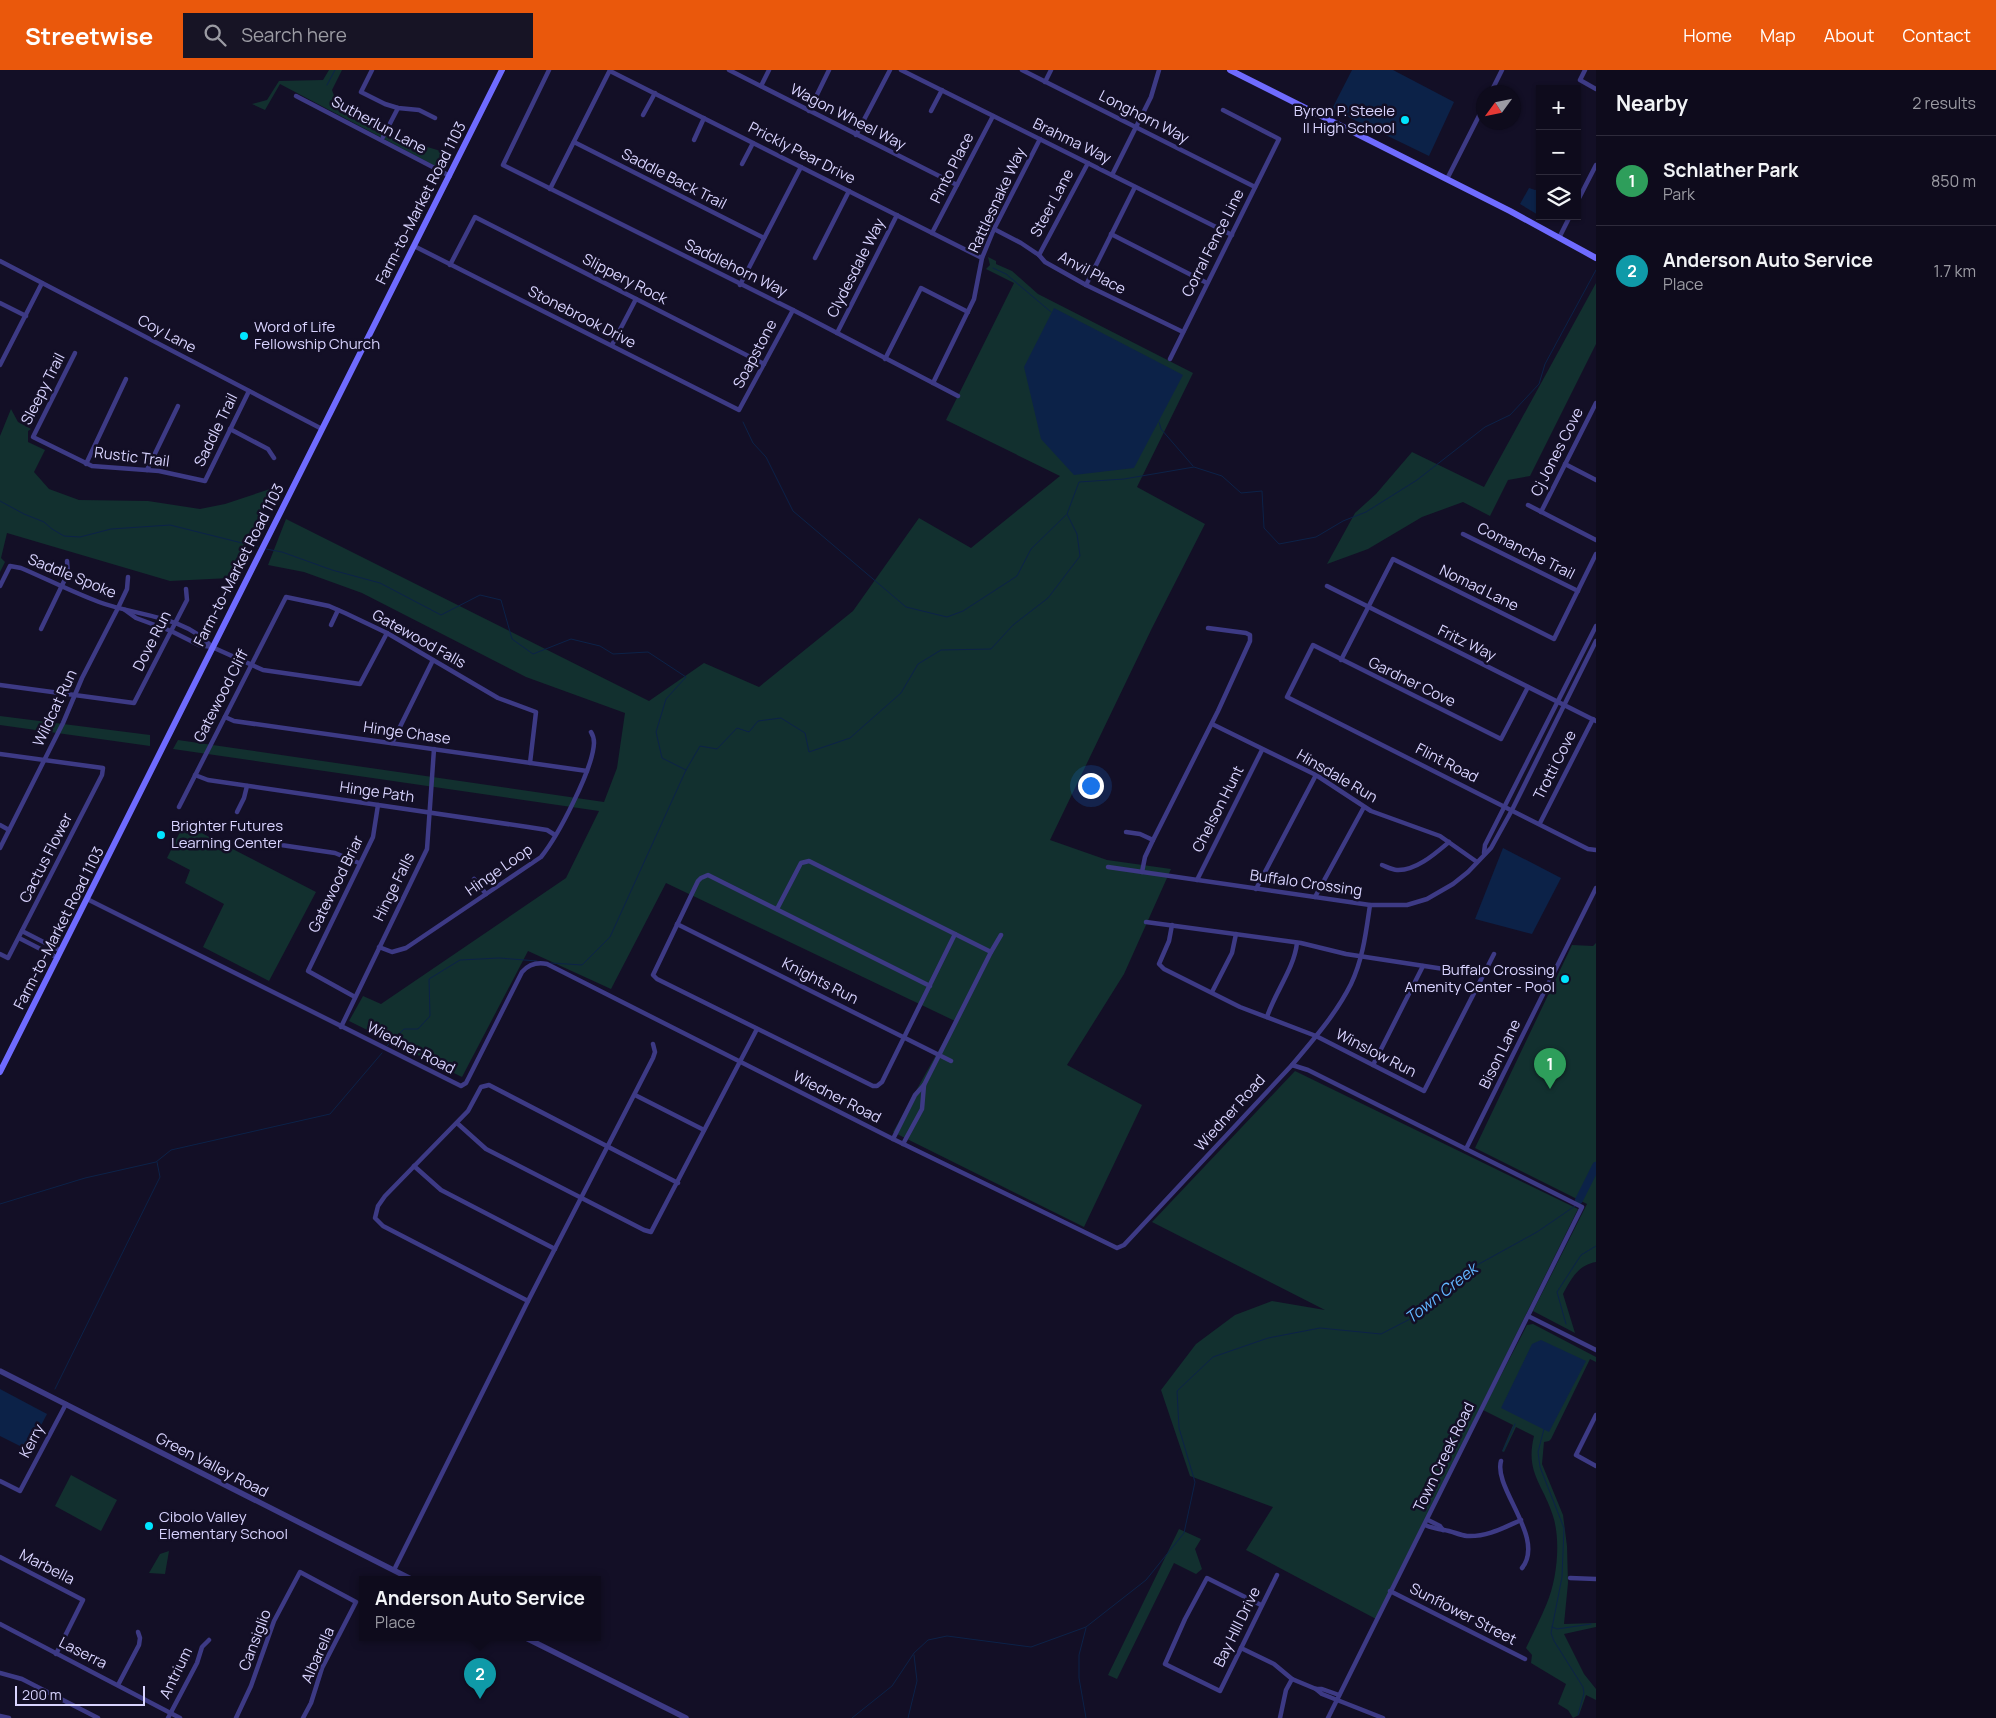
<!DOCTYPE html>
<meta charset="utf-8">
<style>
body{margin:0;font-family:Manrope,sans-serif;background:#171425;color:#f1f3f6}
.controls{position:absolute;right:15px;top:15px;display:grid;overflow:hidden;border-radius:0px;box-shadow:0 1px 4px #0004}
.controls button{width:45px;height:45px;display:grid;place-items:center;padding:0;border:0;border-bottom:1px solid #2e2b3b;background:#0e0b1c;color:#f1f3f6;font:25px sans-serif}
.compass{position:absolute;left:1476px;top:15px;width:45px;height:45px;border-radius:50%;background:#0e0b1c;box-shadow:0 1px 4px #0004;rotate:237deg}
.scale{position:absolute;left:15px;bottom:12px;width:130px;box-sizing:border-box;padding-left:5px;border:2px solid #d9d4ff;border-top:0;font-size:14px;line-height:18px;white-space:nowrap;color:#d9d4ff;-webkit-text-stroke:4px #130f26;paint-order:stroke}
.you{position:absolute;left:1090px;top:715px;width:18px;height:18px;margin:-12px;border:4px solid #fff;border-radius:50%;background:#1a73e8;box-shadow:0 0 0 8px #1a73e833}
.badge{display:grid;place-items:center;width:32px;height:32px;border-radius:50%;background:#ea580c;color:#fff;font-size:16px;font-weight:700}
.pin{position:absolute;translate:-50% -41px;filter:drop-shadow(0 1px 2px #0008)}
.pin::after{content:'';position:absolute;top:26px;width:18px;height:15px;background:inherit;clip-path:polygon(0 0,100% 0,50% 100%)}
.popup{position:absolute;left:359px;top:1506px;width:242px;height:65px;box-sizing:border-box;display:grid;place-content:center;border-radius:0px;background:#0e0b1c;filter:drop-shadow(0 1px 4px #0005);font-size:16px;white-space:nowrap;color:#9b9ba3}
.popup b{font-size:19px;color:#f1f3f6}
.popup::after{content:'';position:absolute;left:50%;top:100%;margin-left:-10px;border:10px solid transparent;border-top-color:#0e0b1c}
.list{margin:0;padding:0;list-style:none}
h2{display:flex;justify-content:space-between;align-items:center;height:65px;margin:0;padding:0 20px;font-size:21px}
h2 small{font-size:16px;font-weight:400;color:#9b9ba3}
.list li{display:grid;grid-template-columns:32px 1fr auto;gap:15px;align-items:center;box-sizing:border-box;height:90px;padding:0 20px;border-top:1px solid #2e2b3b}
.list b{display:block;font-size:19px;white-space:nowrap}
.list p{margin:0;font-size:16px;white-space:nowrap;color:#9b9ba3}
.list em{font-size:16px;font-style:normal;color:#9b9ba3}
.icon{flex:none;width:28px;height:28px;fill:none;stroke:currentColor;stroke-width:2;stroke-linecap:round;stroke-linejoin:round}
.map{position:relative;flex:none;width:1596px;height:1648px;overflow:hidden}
header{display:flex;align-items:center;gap:30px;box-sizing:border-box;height:70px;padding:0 25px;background:#ea580c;color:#fff}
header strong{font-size:24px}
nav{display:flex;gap:28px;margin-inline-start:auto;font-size:18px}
.search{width:350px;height:45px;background:#171425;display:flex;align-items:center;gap:12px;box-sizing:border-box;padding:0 18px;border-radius:0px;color:#9b9ba3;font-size:19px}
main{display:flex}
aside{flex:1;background:#0e0b1c}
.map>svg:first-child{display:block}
.green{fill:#12302f}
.water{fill:#0c2248}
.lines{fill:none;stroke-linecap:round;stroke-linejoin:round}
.stream{stroke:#0c2248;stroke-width:1}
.river{stroke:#0c2248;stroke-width:8}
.minor{stroke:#3d3a85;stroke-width:4.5}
.tertiary{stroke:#3d3a85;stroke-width:5.5}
.secondary{stroke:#6f6bff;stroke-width:6}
.poi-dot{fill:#00e5ff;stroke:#130f26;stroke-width:2}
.labels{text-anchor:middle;stroke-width:5;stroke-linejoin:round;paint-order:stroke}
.poi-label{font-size:15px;fill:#d9d4ff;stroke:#130f26;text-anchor:start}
.street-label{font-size:15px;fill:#d9d4ff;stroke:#130f26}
.water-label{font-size:16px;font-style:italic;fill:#62b6ff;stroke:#130f26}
</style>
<header>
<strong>Streetwise</strong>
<div class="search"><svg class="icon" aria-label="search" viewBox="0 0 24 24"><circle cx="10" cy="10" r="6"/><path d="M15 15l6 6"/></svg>Search here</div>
<nav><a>Home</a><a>Map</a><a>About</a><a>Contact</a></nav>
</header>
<main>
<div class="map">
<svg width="1596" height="1648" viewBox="0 0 1596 1648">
<rect width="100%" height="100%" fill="#130f26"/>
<!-- green -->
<g class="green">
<path d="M329,0h13l-10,20c2,5 4,13 7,18 16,19 83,37 108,45l-8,15 -159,-84 -15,26 -13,-6 15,-4 12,-19 44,-1z"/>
<path d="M988,187l8,4v3l16,7 26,23 155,79 -56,114 68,37 -53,104 -102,212 57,20 64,9 -47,105 -57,91 75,40 -58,122 -191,-95 62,-111 -289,-138 -55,106 -83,-38 -66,126 -113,-56 14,-25 18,8 185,-126 33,-67 -426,-62 5,-9 426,62 13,-34 8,-55 -99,-36 -164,-84 -58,-21 -36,-7 18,-46 363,182 55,-38 55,24 94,-76 66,-93 52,30 89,-72 -114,-56 68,-137 -28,-14 4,-4z"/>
<path d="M1596,213v61l-66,132 -22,4 -18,36 -27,-14 -41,15 -54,32 -41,15 28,-51 21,-19 36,-42 72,35z"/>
<path d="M11,339l7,13 13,7 -3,2v11l17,8 -11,22 15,17 30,11 69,1 52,8 25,-5 48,-16 -43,90 -60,3 -163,-48 -6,25 4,4 -5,10v-136z"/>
<path d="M0,646l150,19v11l-150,-21z"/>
<path d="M184,754l132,68 -47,89 -66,-34 21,-43 -39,-21 5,-13 -23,-12z"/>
<path d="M1596,873v319c-18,3 -25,17 -33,32l12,39 -42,-22 54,-107 -112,-56 97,-203 21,1z"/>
<path d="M1295,1001l283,138 -202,410 -130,-69 27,-43 -83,-31 -29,-86 35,-46 39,-29 37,-14 53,9 -173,-88z"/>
<path d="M1533,1254l63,33v5l-6,-3 -39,80 -2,2 -5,1 -2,22 21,51 4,31 1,37 -4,41 32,-1v4l-32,7 20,40 12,15v11l-10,-5 -7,20 -6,3 -5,-8 -10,-6 8,-20 -35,-21 1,-8 -6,-7c7,-15 15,-30 21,-45 10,-24 14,-62 6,-87 -10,-32 -28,-43 -19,-80l-18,-9 -12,25 -2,-1 11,-26 -30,-15 44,-85z"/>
<path d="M71,1405l46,25 -16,31 -46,-25z"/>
<path d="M1179,1459l22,10 -6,10 7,20 -6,5 -22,-11 -57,116 -9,-4z"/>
<path d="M169,1481l-4,23 -16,-1 11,-19z"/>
</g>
<!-- water -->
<g class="water">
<path d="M1352,0h41l61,32 -25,54 -97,-47z"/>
<path d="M1529,118l6,2 5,-1v27l-20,-12z"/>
<path d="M1054,238l129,67 -49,93 -60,7 -33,-36 -17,-72z"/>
<path d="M1503,778l58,30 -29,56 -57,-15z"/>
<path d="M1541,1270l45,21 -37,71 -48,-24 31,-64z"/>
<path d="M0,1319l47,25 -19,36 -28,-14z"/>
</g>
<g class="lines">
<!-- stream -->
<g class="stream">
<path d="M327,15l8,-15"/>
<path d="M993,198l13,6 45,38"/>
<path d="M743,352l10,21 13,14 27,54 113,96 41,10 16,-6 54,-35 14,-27 35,-34"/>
<path d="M1159,352l2,7 32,37"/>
<path d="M0,431l24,13 20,8 8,7 12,7 16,1 31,-8 59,-4 88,22"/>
<path d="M266,479l16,3 50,18 48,13 61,32 39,-20 21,5 11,39 21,15 38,-15 29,7 13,8 35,-2 38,25 -20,22 -10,33 6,26 24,12"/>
<path d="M551,893l31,2 28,-28 76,-167 14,-24 17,3 20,-21 12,4 9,-11 23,-3 24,15 4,19 41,-14 51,-45 17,-29 23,-14 50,-1 22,-24 35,-27 32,-42 -3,-22 -10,-20 12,-32 45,-3 70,-12 28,9 19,17 21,-2 2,37 15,16 37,-7 27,-16 23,-9 51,-32 68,-53 25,-12 29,-31 6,-20 51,-94"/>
<path d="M387,976l17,-17h14l12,-13 -1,-37 31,-19 39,-2 38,3"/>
<path d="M0,1134l85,-26 71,-16 15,-12 159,-36 52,-61"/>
<path d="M1566,1254l-9,-32 24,-37 15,-9"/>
<path d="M55,1319l105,-212 -3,-15"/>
<path d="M1544,1359l-6,23 2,15 24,61 -2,49 -11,56 3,8 29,46 1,6 -6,22"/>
<path d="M1503,1381l12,-27"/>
<path d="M1552,1557l5,2 34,-5"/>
<path d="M852,1648l40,-32 22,-33 14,-13 19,-4 84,11 55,-20 60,-47 38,-47 11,-51 -16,-54 -2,-37 36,-34 55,-19 52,-10 61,6 31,-16 47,-43 78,-43 38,-26"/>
<path d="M908,1648l9,-37 -3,-26"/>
<path d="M1086,1648l-7,-40v-23l7,-27"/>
</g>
<!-- river -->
<path class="river" d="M1579,1130l17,-34"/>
<!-- minor -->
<g class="minor">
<path d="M372,0l-11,22 24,12 13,4 21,2 16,8"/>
<path d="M549,0l-46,95 290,145 165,86"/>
<path d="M729,0l228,115"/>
<path d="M901,0l331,165"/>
<path d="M1022,0l233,117"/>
<path d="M1585,0l-5,10 16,9"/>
<path d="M610,1l372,187"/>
<path d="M1045,12l6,-12"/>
<path d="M761,16l8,-16"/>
<path d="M1491,22l11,-22"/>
<path d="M296,26l154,80"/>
<path d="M809,41l20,-41"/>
<path d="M931,41l11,-21"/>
<path d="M643,45l12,-22"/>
<path d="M856,65l34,-65"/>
<path d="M383,67l15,-29"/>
<path d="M694,70l10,-22"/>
<path d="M574,72l190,96"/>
<path d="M742,94l11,-21"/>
<path d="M1112,105l39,-78 8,-27"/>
<path d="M1447,109l37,-73"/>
<path d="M550,119l60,-119"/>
<path d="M1577,132l19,-37"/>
<path d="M994,159l27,14 18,12 6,7 41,23 97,47"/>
<path d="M932,163l61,-117"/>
<path d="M1111,164l96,49"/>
<path d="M1559,168l11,-22"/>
<path d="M414,176l325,164 54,-100"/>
<path d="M1039,185l49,-92"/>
<path d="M815,188l34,-67"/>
<path d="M0,191l322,168"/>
<path d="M450,195l25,-48 289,147"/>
<path d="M740,215l61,-118"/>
<path d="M1086,215l49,-98"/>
<path d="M0,233l26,13"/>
<path d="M837,263l60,-118"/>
<path d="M612,275l24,-46"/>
<path d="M75,283l-42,84 59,29 67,5 46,10 44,-90"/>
<path d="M885,289l36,-71 47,24"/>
<path d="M1170,289l109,-220 -56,-29"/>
<path d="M0,295l42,-82"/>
<path d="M933,313l41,-84 8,-41 12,-29 46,-90"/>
<path d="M230,359l38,20 6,9"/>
<path d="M86,394l40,-85"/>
<path d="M1565,394l31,16"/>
<path d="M147,400l31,-64"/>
<path d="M1528,435l68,35"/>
<path d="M1541,442l55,-109"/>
<path d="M1463,464l115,57"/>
<path d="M0,516l10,-20 11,2c26,11 51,24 78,34 37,14 85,13 113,45"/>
<path d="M1327,516l269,135"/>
<path d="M125,540l11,8 35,13 28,14 13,2 51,23 97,14 27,-51"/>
<path d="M331,555l7,-15"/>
<path d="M41,559l27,-56 -1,-12"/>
<path d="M1341,590l52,-101 161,80 42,-85"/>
<path d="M0,615l134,18 53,-103 -1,-11"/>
<path d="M1528,617l-27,52 -188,-94 -26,52 301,152 8,1"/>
<path d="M225,647l9,4 353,50"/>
<path d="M1212,654l104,51 55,36 69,25 37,26"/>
<path d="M392,673l41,-83"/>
<path d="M0,684l103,14 -1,7 -94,183 -8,-4"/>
<path d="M195,705l13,5 320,47 19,3 8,5"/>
<path d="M179,737l107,-210 43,9 16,7 42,20 111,65 38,14 -6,51"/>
<path d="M237,742l7,-14 3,-12"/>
<path d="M1540,753l53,-104"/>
<path d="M0,755l9,5"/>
<path d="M1126,762l14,2 13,6"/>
<path d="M281,775l54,8 24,10"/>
<path d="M0,778l63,-125 19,-45 36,-70 9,-19 1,-12"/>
<path d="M1484,783l1,-8 111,-219"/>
<path d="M1382,795c5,2 11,5 15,5 19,1 39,-17 52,-28"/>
<path d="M1108,797l262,38h37l20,-6 26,-15 15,-12 23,-24 21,-38 84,-169"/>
<path d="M1142,802l3,-15 8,-17 65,-129 32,-70v-6l-4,-2 -38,-5"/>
<path d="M474,809l12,15"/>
<path d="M1197,810l65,-130"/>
<path d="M1256,819l60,-114"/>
<path d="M1315,827l49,-90"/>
<path d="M87,829l374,187 5,-3 56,-111c7,-8 15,-10 25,-8l346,175 224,109 7,-3 168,-180 16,5 274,137 -254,511"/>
<path d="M777,839l24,-46 8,-2 182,91"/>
<path d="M1146,852l155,21 45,11 137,21"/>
<path d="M677,854l274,137"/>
<path d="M1172,855l-3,16 -10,23 5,5 76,38 76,29 108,55 70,-137"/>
<path d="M22,861l39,20"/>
<path d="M19,868l39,20"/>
<path d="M379,877l13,5 14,-4 135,-91c17,-21 52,-88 53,-114 0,-5 -1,-8 -3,-11"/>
<path d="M930,916l-222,-111 -7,3 -3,3 -45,94 4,4 216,107h4l5,-4 73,-148"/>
<path d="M1212,922l20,-39 4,-19"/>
<path d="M355,927l-47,-26 65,-134 5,-32"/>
<path d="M1267,947c8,-25 27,-48 30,-74"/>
<path d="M341,957l86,-178 7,-100"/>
<path d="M1292,995c22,-26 44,-51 59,-81 12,-25 15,-52 19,-79"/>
<path d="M1373,995l50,-99"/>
<path d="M635,1025l69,35"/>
<path d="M457,1053l29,26 158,81 7,2 106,-203"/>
<path d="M893,1069l22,-44 9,-10 67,-133 10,-17"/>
<path d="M903,1074l19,-35 2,-24"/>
<path d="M1466,1079l130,-261"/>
<path d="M414,1096l27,24 114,59"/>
<path d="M528,1231l-145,-75 -8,-8 3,-12 7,-10 83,-85 13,-24 8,-2 189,98"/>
<path d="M1528,1246l68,34"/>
<path d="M1596,1345l-20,40 20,11"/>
<path d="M1501,1391c-8,27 45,77 21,107"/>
<path d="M0,1411l20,10 46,-87"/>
<path d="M1428,1450l12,6 3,4"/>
<path d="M1425,1455c7,3 12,4 19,5 8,1 15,5 23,6 20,1 36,-8 54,-16"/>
<path d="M0,1487l83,43 -27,54"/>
<path d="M394,1500l134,-269 125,-243 2,-6 -2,-8"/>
<path d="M1570,1508l26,1"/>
<path d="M1390,1521l135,68"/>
<path d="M1261,1535l-54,-27 -22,41 -20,45 55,27 57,-116"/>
<path d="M0,1554l180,94"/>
<path d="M1241,1578l33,16 18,15 24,10h6l17,6"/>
<path d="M0,1603l22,6 76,39"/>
<path d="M118,1615l21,-40 1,-7 -2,-6"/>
<path d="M1316,1619l6,5 61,24"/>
<path d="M0,1646l9,2"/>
<path d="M168,1648l29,-55 5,-16 7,-7"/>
<path d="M236,1648l15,-32 23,-65 26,-49 56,30 -34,66 -11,35 -8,15"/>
<path d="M1280,1648l6,-28 6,-11"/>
</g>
<!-- tertiary -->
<g class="tertiary">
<path d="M0,1301l413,209"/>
<path d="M526,1568l160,80"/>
</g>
<!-- secondary -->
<g class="secondary">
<path d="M1230,0l280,141 86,47"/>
<path d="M0,1002l502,-1002"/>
</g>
</g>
<!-- markers -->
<g class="poi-dot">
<circle cx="1405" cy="50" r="5"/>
<circle cx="244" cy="266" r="5"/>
<circle cx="161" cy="765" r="5"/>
<circle cx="1565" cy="909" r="5"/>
<circle cx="149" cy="1456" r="5"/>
</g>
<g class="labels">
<!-- poi labels -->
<g class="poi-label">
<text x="1395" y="46" text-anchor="end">Byron P. Steele<tspan x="1395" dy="17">II High School</tspan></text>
<text x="254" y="262">Word of Life<tspan x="254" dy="17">Fellowship Church</tspan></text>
<text x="171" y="761">Brighter Futures<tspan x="171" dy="17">Learning Center</tspan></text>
<text x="1555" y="905" text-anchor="end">Buffalo Crossing<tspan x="1555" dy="17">Amenity Center - Pool</tspan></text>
<text x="159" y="1452">Cibolo Valley<tspan x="159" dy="17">Elementary School</tspan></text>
</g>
<!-- street labels -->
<g class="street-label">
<text transform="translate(848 47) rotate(27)" y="5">Wagon Wheel Way</text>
<text transform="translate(1144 47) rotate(27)" y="5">Longhorn Way</text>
<text transform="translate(379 55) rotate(28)" y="5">Sutherlun Lane</text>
<text transform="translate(1072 71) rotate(26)" y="5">Brahma Way</text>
<text transform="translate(802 83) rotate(27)" y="5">Prickly Pear Drive</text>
<text transform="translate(952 98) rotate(-63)" y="5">Pinto Place</text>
<text transform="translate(674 109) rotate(27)" y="5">Saddle Back Trail</text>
<text transform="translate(997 130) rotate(-65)" y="5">Rattlesnake Way</text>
<text transform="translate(421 133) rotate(-63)" y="5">Farm-to-Market Road 1103</text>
<text transform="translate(1052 133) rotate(-62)" y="5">Steer Lane</text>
<text transform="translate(1213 173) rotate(-63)" y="5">Corral Fence Line</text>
<text transform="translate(736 198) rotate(26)" y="5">Saddlehorn Way</text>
<text transform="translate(856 198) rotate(-63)" y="5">Clydesdale Way</text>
<text transform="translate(1092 203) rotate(28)" y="5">Anvil Place</text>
<text transform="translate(625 209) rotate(27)" y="5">Slippery Rock</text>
<text transform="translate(582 247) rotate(27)" y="5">Stonebrook Drive</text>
<text transform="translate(167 264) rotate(28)" y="5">Coy Lane</text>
<text transform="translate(755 284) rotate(-62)" y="5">Soapstone</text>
<text transform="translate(43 319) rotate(-63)" y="5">Sleepy Trail</text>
<text transform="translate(216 360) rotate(-64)" y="5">Saddle Trail</text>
<text transform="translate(1557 382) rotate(-63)" y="5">Cj Jones Cove</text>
<text transform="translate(132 387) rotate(7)" y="5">Rustic Trail</text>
<text transform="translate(1526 481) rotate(27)" y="5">Comanche Trail</text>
<text transform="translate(239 495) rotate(-63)" y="5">Farm-to-Market Road 1103</text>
<text transform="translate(72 506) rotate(22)" y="5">Saddle Spoke</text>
<text transform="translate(1479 518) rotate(26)" y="5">Nomad Lane</text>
<text transform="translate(419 569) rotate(29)" y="5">Gatewood Falls</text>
<text transform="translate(152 571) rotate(-63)" y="5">Dove Run</text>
<text transform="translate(1467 573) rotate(26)" y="5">Fritz Way</text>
<text transform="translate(1412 612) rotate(26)" y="5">Gardner Cove</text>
<text transform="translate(221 626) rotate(-63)" y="5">Gatewood Cliff</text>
<text transform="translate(55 638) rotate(-65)" y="5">Wildcat Run</text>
<text transform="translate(407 663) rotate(8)" y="5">Hinge Chase</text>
<text transform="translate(1447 693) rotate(27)" y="5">Flint Road</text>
<text transform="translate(1555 695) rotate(-63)" y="5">Trotti Cove</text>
<text transform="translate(1337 706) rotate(30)" y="5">Hinsdale Run</text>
<text transform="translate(377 722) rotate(8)" y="5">Hinge Path</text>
<text transform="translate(1218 739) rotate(-63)" y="5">Chelson Hunt</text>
<text transform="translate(46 788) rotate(-63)" y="5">Cactus Flower</text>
<text transform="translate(499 800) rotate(-35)" y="5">Hinge Loop</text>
<text transform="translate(1306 813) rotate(8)" y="5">Buffalo Crossing</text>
<text transform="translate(336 814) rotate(-64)" y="5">Gatewood Briar</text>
<text transform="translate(394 817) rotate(-64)" y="5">Hinge Falls</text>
<text transform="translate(59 858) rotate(-63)" y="5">Farm-to-Market Road 1103</text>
<text transform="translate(820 911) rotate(27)" y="5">Knights Run</text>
<text transform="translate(411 978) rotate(27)" y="5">Wiedner Road</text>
<text transform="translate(1376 983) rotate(27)" y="5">Winslow Run</text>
<text transform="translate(1500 984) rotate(-64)" y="5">Bison Lane</text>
<text transform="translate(837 1027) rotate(27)" y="5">Wiedner Road</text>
<text transform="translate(1230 1043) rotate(-48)" y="5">Wiedner Road</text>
<text transform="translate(32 1371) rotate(-62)" y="5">Kerry</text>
<text transform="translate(1444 1387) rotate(-64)" y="5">Town Creek Road</text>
<text transform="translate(212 1395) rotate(27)" y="5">Green Valley Road</text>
<text transform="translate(47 1497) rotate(27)" y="5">Marbella</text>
<text transform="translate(1463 1544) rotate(27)" y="5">Sunflower Street</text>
<text transform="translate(1237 1557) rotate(-64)" y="5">Bay HIll Drive</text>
<text transform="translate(255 1570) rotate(-69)" y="5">Cansiglio</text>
<text transform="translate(83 1583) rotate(27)" y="5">Laserra</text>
<text transform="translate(318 1585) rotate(-66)" y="5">Albarella</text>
<text transform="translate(176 1603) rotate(-64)" y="5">Antrium</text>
</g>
<!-- water labels -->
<g class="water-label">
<text transform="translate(1441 1223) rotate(-38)" y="6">Town Creek</text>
</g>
</g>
</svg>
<div class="controls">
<button>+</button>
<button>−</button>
<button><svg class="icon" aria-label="layers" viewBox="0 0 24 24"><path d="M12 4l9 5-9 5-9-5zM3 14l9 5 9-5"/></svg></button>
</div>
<svg class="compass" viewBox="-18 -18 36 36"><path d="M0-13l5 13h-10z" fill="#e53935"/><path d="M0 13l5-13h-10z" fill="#9b9ba3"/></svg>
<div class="scale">200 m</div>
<div class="you"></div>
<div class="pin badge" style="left:1550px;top:1019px;background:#2e9e5b">1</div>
<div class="pin badge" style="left:480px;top:1629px;background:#0f9aa8">2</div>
<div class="popup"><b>Anderson Auto Service</b>Place</div>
</div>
<aside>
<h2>Nearby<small>2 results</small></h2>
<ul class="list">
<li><span class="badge" style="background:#2e9e5b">1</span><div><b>Schlather Park</b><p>Park</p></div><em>850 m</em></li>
<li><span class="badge" style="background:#0f9aa8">2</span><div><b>Anderson Auto Service</b><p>Place</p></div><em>1.7 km</em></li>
</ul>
</aside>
</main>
